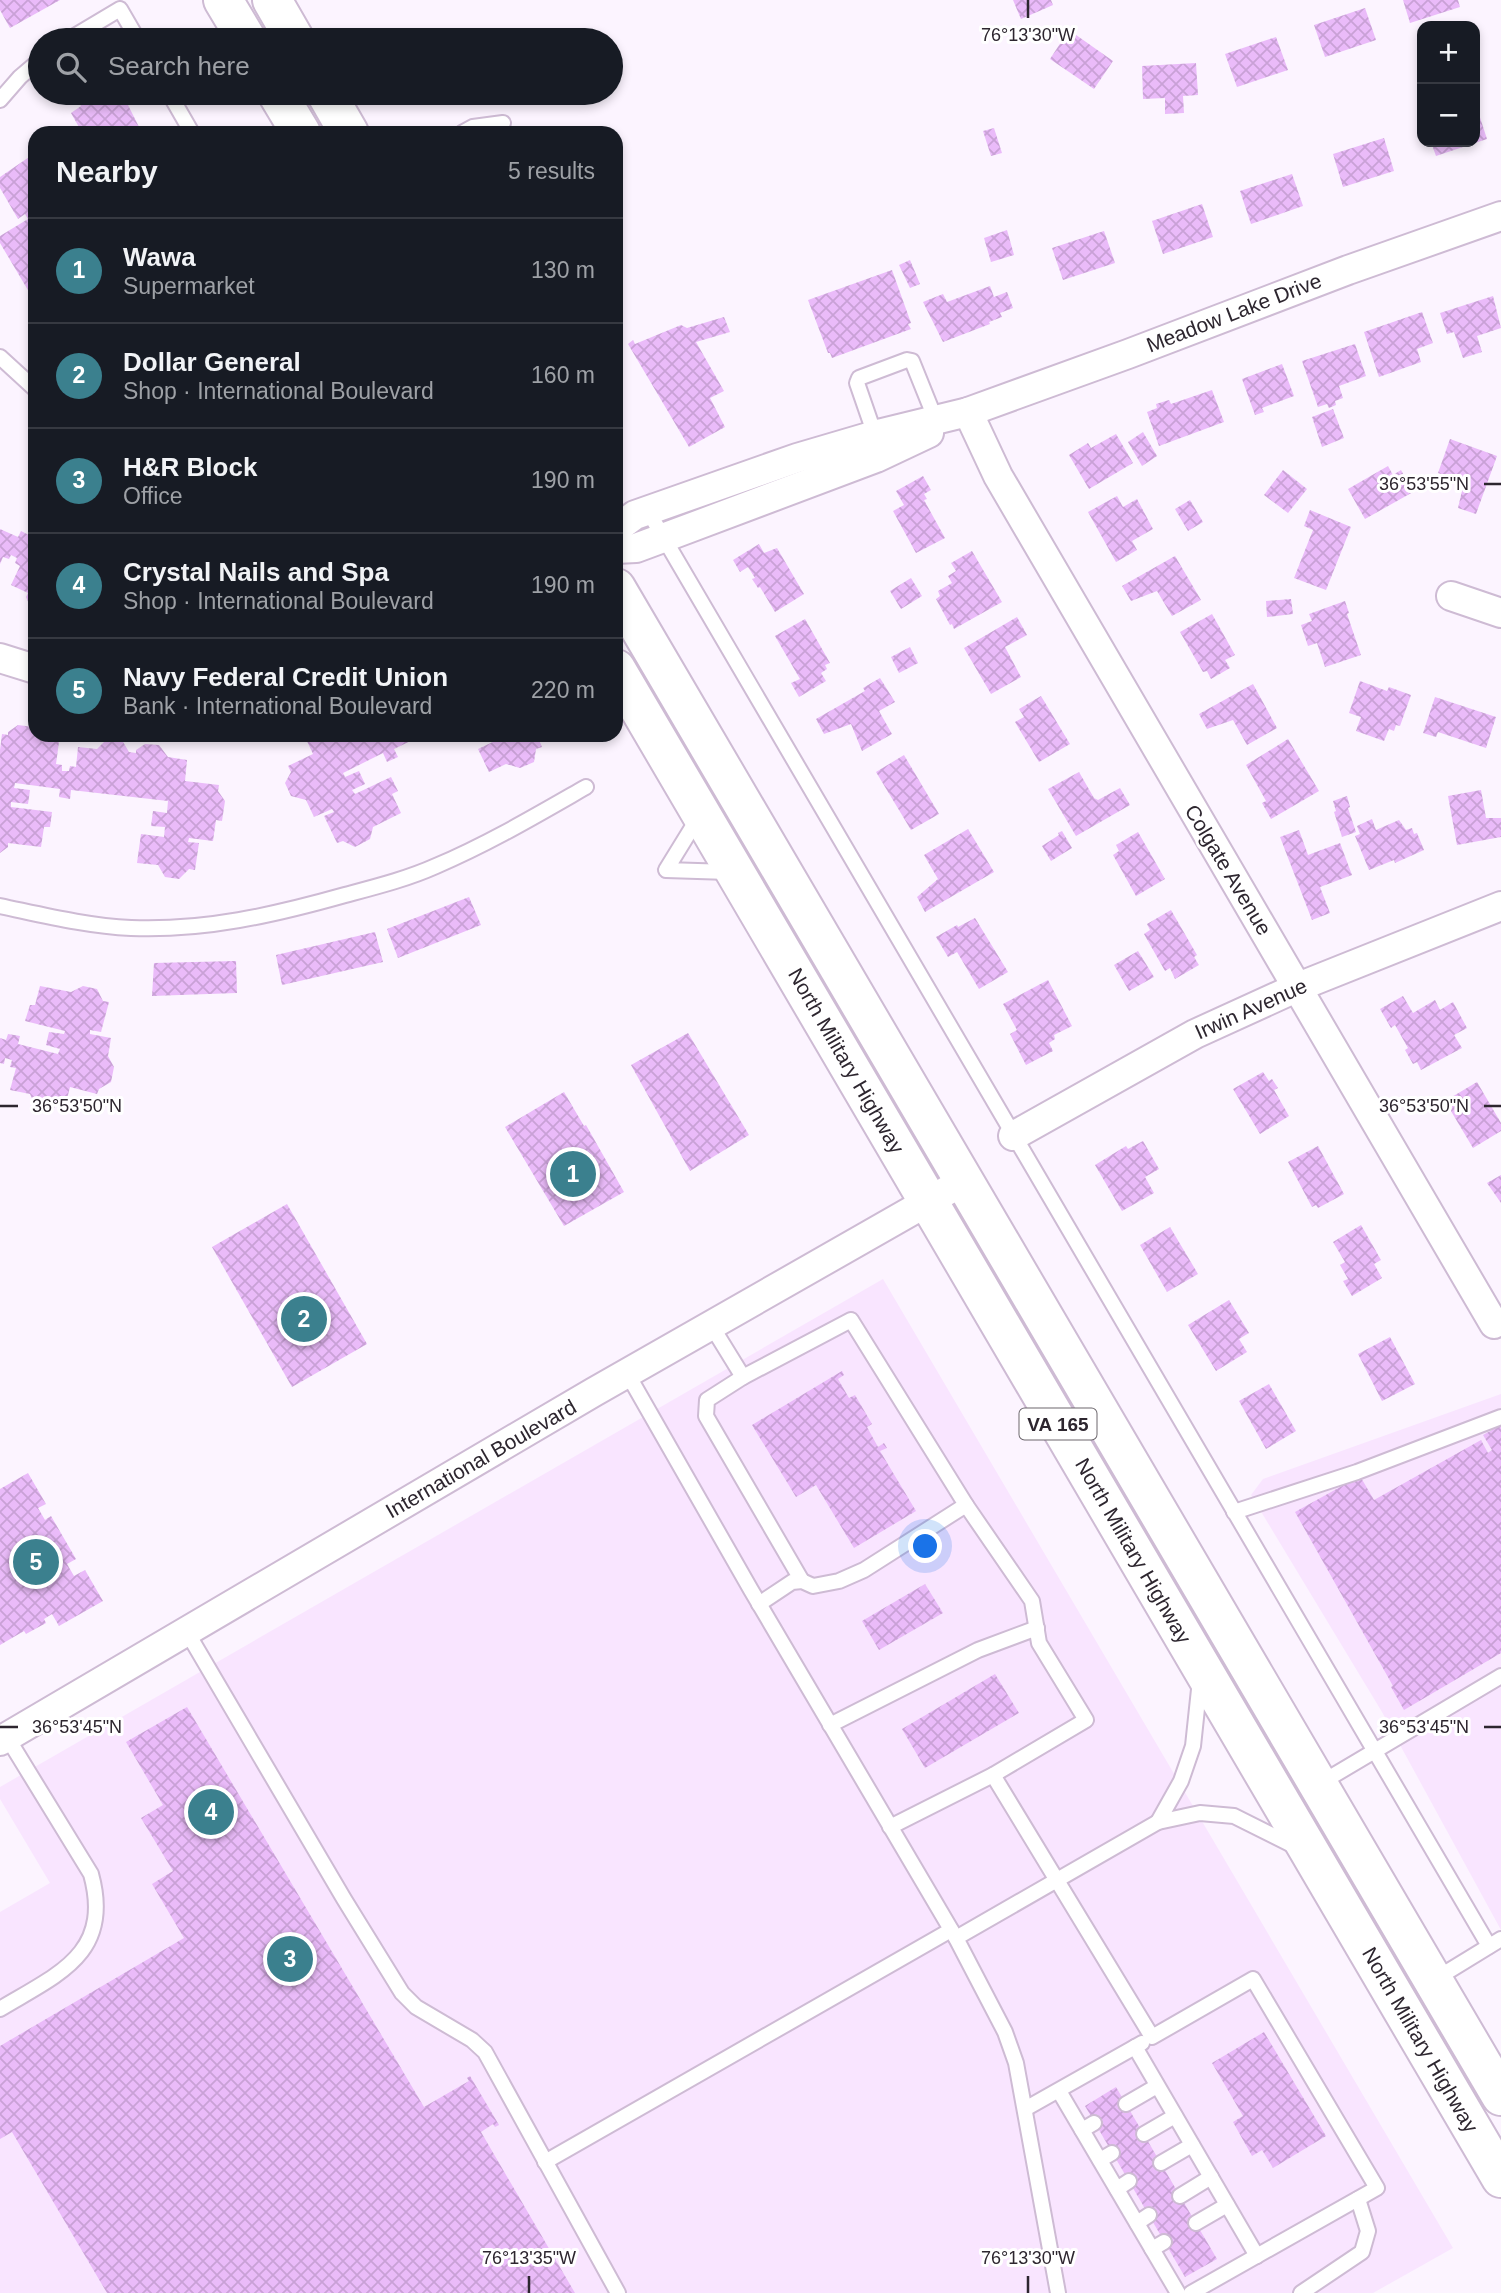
<!DOCTYPE html>
<meta charset="utf-8">
<style>
body{margin:0;font-family:Arial,sans-serif;background:#242831;color:#f1f3f6}
.controls{position:absolute;right:21px;top:21px;display:grid;overflow:hidden;border-radius:14px;box-shadow:0 4px 10px #0003}
.controls button{width:63px;height:63px;display:grid;place-items:center;padding:0;border:0;border-bottom:2px solid #363941;background:#171b24;color:#f1f3f6;font:35px sans-serif}
.you{position:absolute;left:926px;top:1547px;width:24px;height:24px;margin:-18px;border:5px solid #fff;border-radius:50%;background:#1a73e8;box-shadow:0 0 0 10px #1a73e833}
.badge{display:grid;place-items:center;width:46px;height:46px;border-radius:50%;background:#3b808e;color:#fff;font-size:23px;font-weight:700}
.pin{position:absolute;translate:-50% -50%;border:4px solid #fff;box-shadow:0 2px 7px #0006}
.list{margin:0;padding:0;list-style:none}
h2{display:flex;justify-content:space-between;align-items:center;height:91px;margin:0;padding:0 28px;font-size:30px}
h2 small{font-size:23px;font-weight:400;color:#9ea1a6}
.list li{display:grid;grid-template-columns:46px 1fr auto;gap:21px;align-items:center;box-sizing:border-box;height:105px;padding:0 28px;border-top:2px solid #363941}
.list b{display:block;font-size:26px;white-space:nowrap}
.list p{margin:0;font-size:23px;white-space:nowrap;color:#9ea1a6}
.list em{font-size:23px;font-style:normal;color:#9ea1a6}
.icon{flex:none;width:38px;height:38px;fill:none;stroke:currentColor;stroke-width:2;stroke-linecap:round;stroke-linejoin:round}
.map{position:relative;flex:none;width:1501px;height:2293px;overflow:hidden}
.search{position:absolute;background:#171b24;box-shadow:0 4px 10px #0003;left:28px;top:28px;width:595px;height:77px;display:flex;align-items:center;gap:18px;box-sizing:border-box;padding:0 24px;border-radius:38px;color:#9ea1a6;font-size:26px}
.panel{position:absolute;background:#171b24;box-shadow:0 4px 10px #0003;left:28px;top:126px;width:595px;height:616px;border-radius:21px}
.map>svg:first-child{display:block}
.built{fill:#f9e5ff}
.building{fill:url(#building-cross-hatch)}
.lines{fill:none;stroke-linecap:round;stroke-linejoin:round}
.service-casing{stroke:#cebbd4;stroke-width:18}
.minor-casing{stroke:#cebbd4;stroke-width:32}
.primary-casing{stroke:#cebbd4;stroke-width:42}
.service{stroke:#fff;stroke-width:14}
.minor{stroke:#fff;stroke-width:28}
.primary{stroke:#fff;stroke-width:38}
.ticks{fill:none;stroke:#2d262f;stroke-width:2.5}
.labels{text-anchor:middle;stroke-width:6;stroke-linejoin:round;paint-order:stroke}
.shield{fill:#fff;stroke:#6c676d;stroke-width:2}
.shield-label{font-size:19px;font-weight:bold;fill:#2d262f}
.street-label{font-size:21px;fill:#2d262f;stroke:#fff}
.ticks-label{font-size:18px;text-anchor:middle;fill:#2d262f;stroke:#fff;stroke-width:6;stroke-linejoin:round;paint-order:stroke}
</style>
<div class="map">
<svg width="1501" height="2293" viewBox="0 0 1501 2293">
<defs>
<pattern id="building-cross-hatch" width="8" height="8" patternUnits="userSpaceOnUse" patternTransform="scale(1.75)"><rect width="8" height="8" fill="#eabbf9"/><path d="M0 0l8 8M0 8l8-8" fill="none" stroke="#c9a1d6"/></pattern>
</defs>
<rect width="100%" height="100%" fill="#fcf4ff"/>
<!-- built -->
<g class="built">
<path d="M883,1279l570,969 -80,45h-1373v-381l50,-29 -50,-84v-12z"/>
<path d="M1501,1394v536l-119,-218 -131,-217 12,-16z"/>
</g>
<!-- building -->
<g class="building">
<path d="M0,0h60l-50,28 -10,-18z"/>
<path d="M1013,0h38l2,5 -32,14z"/>
<path d="M1403,0h55l2,7 -50,16z"/>
<path d="M1365,8l11,32 -51,17 -11,-32z"/>
<path d="M1069,30l44,31 -19,28 -44,-30z"/>
<path d="M1276,37l12,33 -51,17 -12,-33z"/>
<path d="M1196,63l2,32 -15,1 1,17 -19,1v-16l-22,1 -1,-33z"/>
<path d="M73,93h49l20,40h-68l6,-4 -9,-16 10,-7z"/>
<path d="M1475,102l12,37 -51,17 -5,-14h44z"/>
<path d="M994,128l8,25 -11,3 -8,-25z"/>
<path d="M1384,138l10,33 -51,16 -10,-33z"/>
<path d="M35,153v149l-35,-59v-7l28,-17 -3,-5 -7,5 -18,-31v-11z"/>
<path d="M1292,174l11,32 -52,18 -11,-33z"/>
<path d="M1202,204l11,33 -50,17 -11,-33z"/>
<path d="M1007,230l7,25 -23,7 -7,-24z"/>
<path d="M1104,231l11,32 -52,17 -11,-32z"/>
<path d="M910,260l10,24 -10,4 -11,-23z"/>
<path d="M892,270l19,53 -3,1 3,5 -79,29 -2,-5h-2l-20,-53z"/>
<path d="M990,286l4,11 13,-5 6,16 -13,5 2,4 -13,5 1,2 -47,18 -20,-40 20,-8 4,8z"/>
<path d="M1493,296l8,32 -24,8 5,16 -19,6 -9,-26 -7,2 -7,-21z"/>
<path d="M1422,312l11,31 -16,6 4,13 -42,15 -15,-45z"/>
<path d="M724,317l6,15 -34,10 28,49 -14,7 15,29 -36,20 -61,-103 5,-4 2,4 46,-19 6,3z"/>
<path d="M1355,344l11,32 -27,10 4,12 -8,3 1,4 -7,3 -2,-4 -9,3 -16,-46z"/>
<path d="M1282,364l12,32 -32,12 2,4 -9,3 -13,-36z"/>
<path d="M1212,390l12,32 -65,24 -12,-34 10,-4 -1,-4 13,-4 2,4z"/>
<path d="M1333,409l11,29 -22,9 -10,-30z"/>
<path d="M1143,432l14,24 -15,10 -14,-24z"/>
<path d="M1116,434l17,29 -44,26 -20,-34 19,-12 3,5z"/>
<path d="M1450,439l47,17 -21,58 -18,-6 6,-26 -26,-9z"/>
<path d="M1388,466l5,9 8,-5 12,22 -48,27 -17,-30z"/>
<path d="M1283,470l24,19 -19,24 -24,-18z"/>
<path d="M923,476l8,14 -7,4 3,5 -3,1 21,38 -29,15 -23,-42 11,-6 -8,-14z"/>
<path d="M1117,496l6,11 14,-8 16,30 -21,12 5,9 -21,12 -28,-50z"/>
<path d="M1190,500l13,22 -15,9 -13,-22z"/>
<path d="M1310,510l41,17 -25,63 -32,-12 19,-48 -9,-4z"/>
<path d="M0,529l18,8 3,-6 12,6 -3,7 5,2v63l-5,-3 -4,-9 2,-4 -17,-8 9,-19 -5,-3 2,-5 -6,-3 -2,4 -6,-2 -3,7z"/>
<path d="M759,544l5,9 13,-5 27,46 -29,18 -15,-25 -2,1 -6,-9 3,-1 -7,-11 -8,5 -7,-12z"/>
<path d="M972,551l30,51 -48,27 -2,-5 -2,1 -14,-26 4,-3 -2,-5 14,-8 -4,-7 8,-5 -5,-8z"/>
<path d="M1175,556l26,44 -29,16 -15,-25 -26,10 -9,-15z"/>
<path d="M911,578l11,18 -21,13 -11,-18z"/>
<path d="M1291,599l2,15 -26,3 -1,-16z"/>
<path d="M1345,601l4,12 -2,1 14,41 -36,12 -8,-24 -9,3 -7,-21 11,-4 -3,-7z"/>
<path d="M1212,614l23,41 -10,5 5,8 -19,11 -4,-8 -4,1 -23,-40z"/>
<path d="M1017,617l10,18 -22,12 16,30 -30,17 -27,-46z"/>
<path d="M805,619l25,44 -5,2 2,4 -6,4 5,8 -27,16 -8,-14 9,-4 -25,-43z"/>
<path d="M910,647l8,16 -19,10 -8,-16z"/>
<path d="M880,678l15,24 -16,9 13,23 -30,17 -11,-27 -27,10 -8,-15 49,-28 -2,-3z"/>
<path d="M1360,681l27,10 2,-4 22,8 -11,31 -4,-1 -2,6 -5,-2 -5,12 -28,-10 5,-14 -12,-4z"/>
<path d="M1253,684l24,44 -30,17 -14,-25 -26,9 -8,-15z"/>
<path d="M1041,696l29,48 -31,18 -24,-40 9,-5 -5,-8z"/>
<path d="M1435,697l61,20 -10,31 -48,-16 -2,5 -13,-4z"/>
<path d="M18,725l15,2 2,8h4l2,5 18,2 -3,22 6,1v6h7l1,-5 6,1 2,-20 19,2 10,-10 15,1 7,12 7,1v-3l9,-6 14,1 9,12 19,3 -2,21 34,4 -1,6 7,10 -3,20 -6,-1 -3,21 -24,-3 -1,4 11,1 -4,27 -6,-1 -10,10 -14,-2 -7,-12 -21,-2 4,-29 23,3 1,-10 -14,-1 2,-15 14,2 1,-12 -97,-11 -1,9 -11,-2 1,-8 -45,-6 -1,5 16,2 -2,14 -17,-2v5l41,5 -2,15h-6l-3,20 -33,-4v4l-8,6v-103l2,-16 6,1v-3z"/>
<path d="M310,735h65l1,3 5,-3h42l-29,14 4,8 -11,5 -4,-9 -40,20 2,4 14,-6 6,13 -13,6 3,4 36,-17 7,14 -6,3 9,19 -28,14 -3,12 -15,8 -12,-6 -6,2 -13,-27 10,-4 -2,-3 -18,8 -8,-17 -15,-4 -6,-13 6,-11 -3,-6 25,-12 -7,-15 5,-2z"/>
<path d="M497,735h40l5,12 -6,2 -2,13 -14,6 -14,-4 -17,8 -11,-23 21,-10z"/>
<path d="M1288,739l31,52 -48,28 -9,-16 4,-2 -20,-36z"/>
<path d="M904,755l35,59 -28,16 -35,-58z"/>
<path d="M1079,772l15,26 4,2 22,-12 10,17 -54,31 -28,-47z"/>
<path d="M1481,790l5,28h15v19l-44,8 -9,-49z"/>
<path d="M1347,796l3,11 -2,1 8,24 -14,5 -8,-25 2,-1 -3,-10z"/>
<path d="M1372,819l4,11 23,-10 7,10 6,-2 2,6 3,-1 7,17 -29,13 -1,-3 -25,10 -14,-34 5,-2 -3,-8z"/>
<path d="M968,829l26,43 -69,40 -8,-15 21,-18 -14,-24z"/>
<path d="M1299,830l9,25 32,-12 12,32 -32,12 10,26 -18,7 -32,-83z"/>
<path d="M1062,831l10,17 -21,13 -9,-15 17,-11 -1,-2z"/>
<path d="M1138,832l27,47 -29,17 -23,-41 6,-4 -3,-6z"/>
<path d="M469,897l12,28 -83,33 -11,-29z"/>
<path d="M1171,910l26,45 -3,2 5,8 -24,14 -5,-11 -5,3 -21,-37 6,-4 -3,-6z"/>
<path d="M975,918l33,54 -29,17 -22,-37 -9,5 -12,-20 21,-12 1,2z"/>
<path d="M375,932l8,30 -101,23 -6,-30z"/>
<path d="M1138,951l16,26 -25,14 -15,-26z"/>
<path d="M236,961l1,32 -85,3 2,-33z"/>
<path d="M1048,980l24,46 -18,9 1,4 -6,4 4,8 -27,14 -16,-31 7,-4 -14,-26z"/>
<path d="M40,986l31,6 12,-6 14,3 6,12 6,1 -8,30 -11,-2v4l21,4 -3,18 6,11 -3,15 -12,7 -2,5 -27,-7 -4,16 -5,-1v2l-12,6 -14,-4 -5,-12 -20,-4 6,-22 -6,-1 2,-7 -7,-2 -1,6 -4,-1v-25l6,2 2,-6 12,2 -2,8 40,10 2,-5 -14,-4 3,-13 15,2 1,-3 -40,-10 5,-16h5z"/>
<path d="M1403,996l10,17 22,-13 5,10 13,-8 14,26 -13,7 8,13 -41,22 -4,-8 -4,2 -8,-14 3,-2 -13,-23 -4,3 -11,-19z"/>
<path d="M688,1033l61,102 -59,36 -59,-106z"/>
<path d="M1263,1072l6,9 3,-2 6,9 -4,2 15,26 -29,18 -27,-45z"/>
<path d="M1477,1082l24,41v8l-28,17 -28,-47z"/>
<path d="M564,1092l20,34 2,-1 38,67 -60,34 -59,-99z"/>
<path d="M1143,1141l16,28 -14,8 9,16 -32,18 -27,-46 31,-19 2,3z"/>
<path d="M1318,1146l26,48 -26,14 -2,-3 -4,2 -24,-45z"/>
<path d="M1501,1175v28l-14,-20z"/>
<path d="M287,1204l80,140 -75,43 -80,-140z"/>
<path d="M1361,1225l20,35 -7,4 8,14 -30,18 -9,-15 5,-2 -8,-14 5,-3 -12,-20z"/>
<path d="M1170,1227l28,47 -31,18 -27,-47z"/>
<path d="M1229,1300l20,33 -10,6 8,13 -31,19 -28,-46z"/>
<path d="M1390,1337l25,47 -33,17 -24,-47z"/>
<path d="M842,1371l2,4 -6,4 11,19 6,-3 17,29 -5,3 11,20 6,-4 3,5 -7,3 36,60 -62,37 -38,-63 -20,12 -44,-72z"/>
<path d="M1269,1384l27,47 -30,18 -27,-48z"/>
<path d="M1501,1425v228l-97,57 -13,-23 2,-1 -98,-174 65,-36 14,24 107,-60 7,13 4,-3 -9,-15z"/>
<path d="M28,1473l18,31 -8,4 7,12 6,-4 25,43 -9,5 7,12 11,-6 18,31 -44,25 -7,-12 -8,5 2,4 -20,11 -2,-3 -24,14v-156z"/>
<path d="M925,1584l18,29 -64,37 -17,-29z"/>
<path d="M995,1674l24,39 -94,55 -23,-39z"/>
<path d="M187,1707l237,400 45,-26 -2,-3 3,-2 29,49 -4,2 -2,-3 -12,8 94,161h-468l-95,-161 -12,7v-93l184,-108 -32,-54 21,-13 -32,-53 22,-13 -37,-63z"/>
<path d="M1264,2032l62,104 -53,32 -11,-18 -10,6 -19,-34 10,-6 -31,-53z"/>
<path d="M1116,2087l101,172 -32,18 -100,-171z"/>
</g>
<g class="lines">
<defs>
<g id="service">
<path d="M68,40l52,-31 18,31"/>
<path d="M169,93l23,40"/>
<path d="M0,100l20,-23 20,-17"/>
<path d="M462,133l11,-6 30,-4"/>
<path d="M0,357l35,32"/>
<path d="M876,438l-19,-55 2,-5 48,-18 5,1 25,62"/>
<path d="M648,511l841,1435"/>
<path d="M698,818l-32,52 63,2"/>
<path d="M0,906c43,9 87,20 131,22 73,3 143,-13 214,-33 30,-8 62,-16 91,-29 52,-22 101,-51 150,-79"/>
<path d="M711,1325l32,52 108,-57 115,185 -102,65 -25,11 -26,5 -11,-5 -10,1 -33,22"/>
<path d="M627,1373l124,217 205,348 49,94 11,31 42,230"/>
<path d="M743,1377l-36,23 -1,16 96,165"/>
<path d="M966,1505l66,96 7,42 47,77 -93,55 159,262 101,-58 124,209 -186,105"/>
<path d="M1234,1512l123,-40 144,-55"/>
<path d="M187,1632l157,267 58,94 14,14 56,33 13,12 133,241"/>
<path d="M830,1725l148,-75 59,-22"/>
<path d="M1319,1784l182,-108"/>
<path d="M1158,1822l23,-41 12,-35 7,-66"/>
<path d="M890,1827l103,-52"/>
<path d="M956,1938l202,-116 42,-9 34,3 62,31"/>
<path d="M1434,1980l67,-41"/>
<path d="M0,2009c58,-35 113,-55 91,-135l-84,-137"/>
<path d="M1135,2047l122,209"/>
<path d="M1059,2091l119,202"/>
<path d="M1126,2104l31,-18"/>
<path d="M1025,2109l117,-66"/>
<path d="M1082,2130l12,-7"/>
<path d="M1144,2134l31,-18"/>
<path d="M1100,2160l12,-7"/>
<path d="M545,2162l406,-232"/>
<path d="M1161,2163l31,-18"/>
<path d="M1117,2189l12,-8"/>
<path d="M1180,2196l31,-19"/>
<path d="M1137,2223l12,-8"/>
<path d="M1196,2223l31,-18"/>
<path d="M1152,2249l12,-7"/>
<path d="M1301,2293l61,-41 6,-21 -10,-32"/>
</g>
<g id="minor">
<path d="M968,412l30,64 496,848"/>
<path d="M616,529l19,-14 162,-57 85,-25 86,-21 160,-58 220,-84 153,-54"/>
<path d="M616,549l20,-1 27,-10 213,-80 53,-25"/>
<path d="M1451,596l50,17"/>
<path d="M0,658l35,11"/>
<path d="M1013,1136l182,-102 103,-47 203,-81"/>
<path d="M0,1741l594,-349 370,-211"/>
</g>
<g id="primary">
<path d="M223,0l24,40"/>
<path d="M272,0l23,40"/>
<path d="M277,93l24,40"/>
<path d="M326,93l23,40"/>
<path d="M616,588l885,1508"/>
<path d="M616,669l885,1509"/>
</g>
</defs>
<!-- service casing -->
<use href="#service" class="service-casing"/>
<!-- minor casing -->
<use href="#minor" class="minor-casing"/>
<!-- primary casing -->
<use href="#primary" class="primary-casing"/>
<!-- service -->
<use href="#service" class="service"/>
<!-- minor -->
<use href="#minor" class="minor"/>
<!-- primary -->
<use href="#primary" class="primary"/>
</g>
<!-- ticks -->
<path class="ticks" d="M1028,0v18M1484,484h17M0,1106h18M1484,1106h17M0,1727h18M1484,1727h17M529,2276v17M1028,2276v17"/>
<g class="labels">
<!-- shield labels -->
<rect class="shield" x="1019.5" y="1408.5" width="77" height="31" rx="5"/>
<g class="shield-label">
<text x="1058" y="1431">VA 165</text>
</g>
<!-- street labels -->
<g class="street-label">
<text transform="translate(1234 313) rotate(-21)" y="7">Meadow Lake Drive</text>
<text transform="translate(1228 870) rotate(59)" y="7">Colgate Avenue</text>
<text transform="translate(1251 1009) rotate(-24)" y="7">Irwin Avenue</text>
<text transform="translate(846 1061) rotate(60)" y="7">North Military Highway</text>
<text transform="translate(481 1459) rotate(-30)" y="7">International Boulevard</text>
<text transform="translate(1133 1551) rotate(60)" y="7">North Military Highway</text>
<text transform="translate(1420 2040) rotate(60)" y="7">North Military Highway</text>
</g>
</g>
<g class="ticks-label">
<text x="1028" y="41">76°13'30"W</text>
<text x="1424" y="490">36°53'55"N</text>
<text x="77" y="1112">36°53'50"N</text>
<text x="1424" y="1112">36°53'50"N</text>
<text x="77" y="1733">36°53'45"N</text>
<text x="1424" y="1733">36°53'45"N</text>
<text x="529" y="2264">76°13'35"W</text>
<text x="1028" y="2264">76°13'30"W</text>
</g>
</svg>
<div class="controls">
<button>+</button>
<button>−</button>
</div>
<div class="you"></div>
<div class="pin badge" style="left:573px;top:1174px">1</div>
<div class="pin badge" style="left:304px;top:1319px">2</div>
<div class="pin badge" style="left:290px;top:1959px">3</div>
<div class="pin badge" style="left:211px;top:1812px">4</div>
<div class="pin badge" style="left:36px;top:1562px">5</div>
<div class="search"><svg class="icon" aria-label="search" viewBox="0 0 24 24"><circle cx="10" cy="10" r="6"/><path d="M15 15l6 6"/></svg>Search here</div>
<section class="panel">
<h2>Nearby<small>5 results</small></h2>
<ul class="list">
<li><span class="badge">1</span><div><b>Wawa</b><p>Supermarket</p></div><em>130 m</em></li>
<li><span class="badge">2</span><div><b>Dollar General</b><p>Shop · International Boulevard</p></div><em>160 m</em></li>
<li><span class="badge">3</span><div><b>H&amp;R Block</b><p>Office</p></div><em>190 m</em></li>
<li><span class="badge">4</span><div><b>Crystal Nails and Spa</b><p>Shop · International Boulevard</p></div><em>190 m</em></li>
<li><span class="badge">5</span><div><b>Navy Federal Credit Union</b><p>Bank · International Boulevard</p></div><em>220 m</em></li>
</ul>
</section>
</div>
